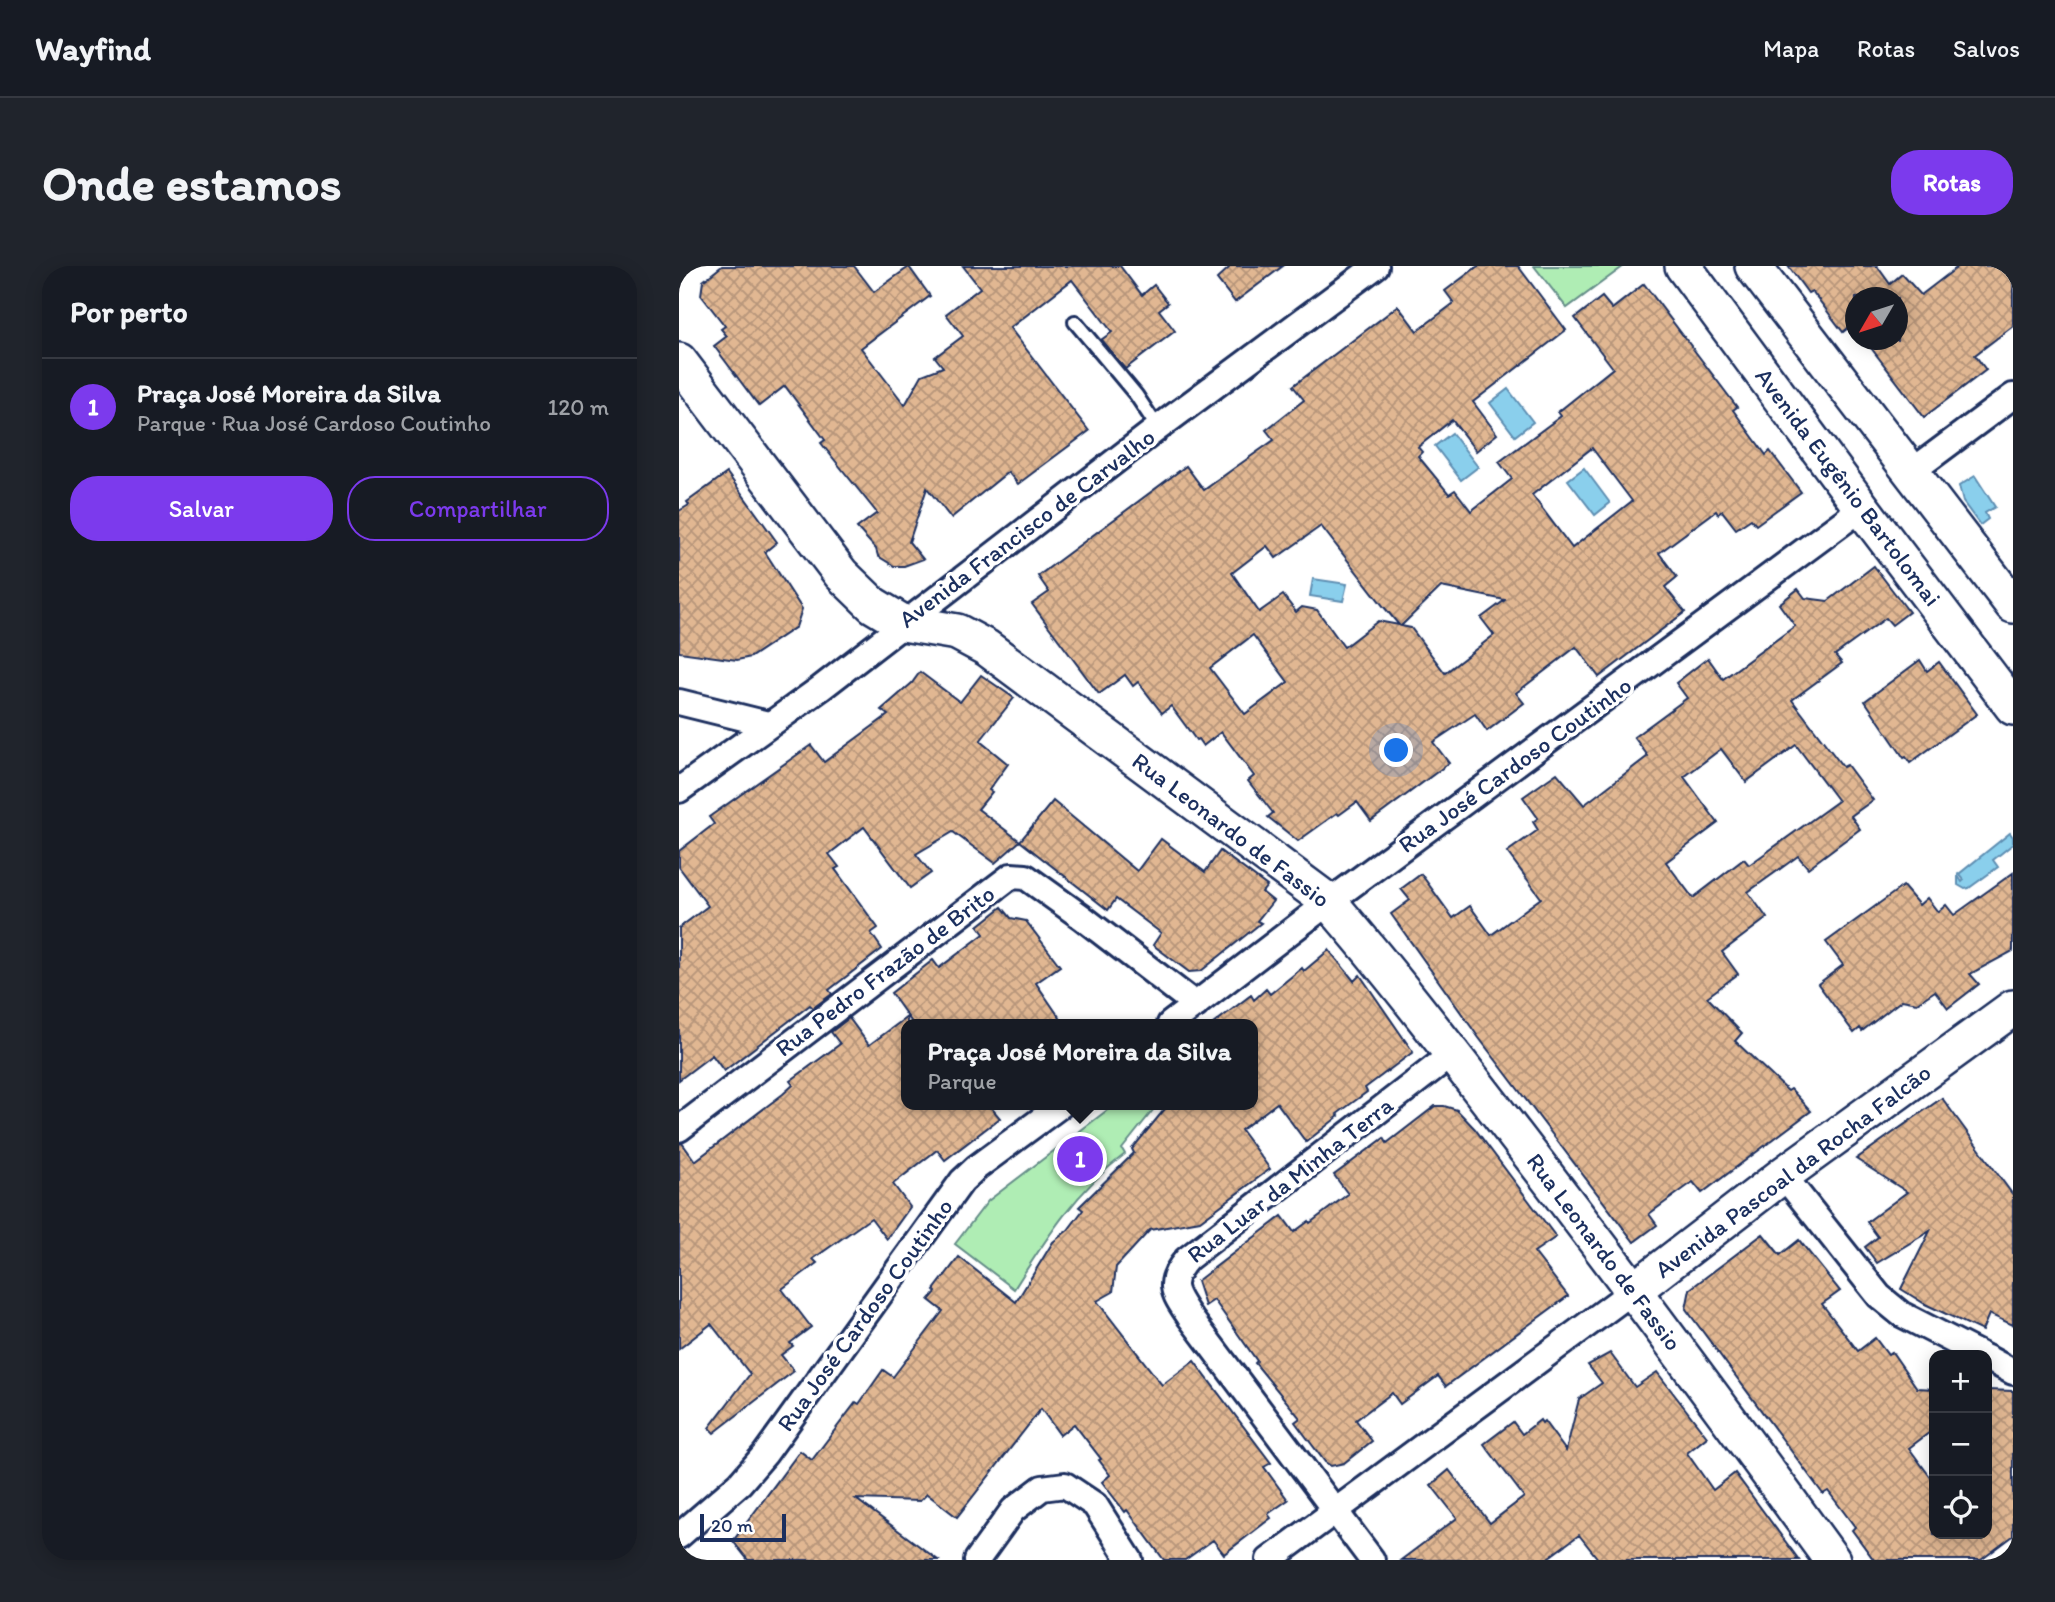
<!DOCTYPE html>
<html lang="pt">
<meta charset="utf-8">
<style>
body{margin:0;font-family:Itim,sans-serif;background:#20242c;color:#f1f3f6}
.controls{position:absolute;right:21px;bottom:21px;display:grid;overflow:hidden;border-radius:14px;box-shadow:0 4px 18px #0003}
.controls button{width:63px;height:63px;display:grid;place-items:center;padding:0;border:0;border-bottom:2px solid #363941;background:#171b24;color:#f1f3f6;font:35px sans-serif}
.compass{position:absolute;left:1166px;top:21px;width:63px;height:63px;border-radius:50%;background:#171b24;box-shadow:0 4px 18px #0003;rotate:231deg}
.scale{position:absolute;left:21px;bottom:18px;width:86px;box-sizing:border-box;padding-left:7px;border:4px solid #1b2f5e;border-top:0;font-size:19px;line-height:24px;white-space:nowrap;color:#1b2f5e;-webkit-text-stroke:5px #fff;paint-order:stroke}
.you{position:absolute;left:718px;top:485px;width:24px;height:24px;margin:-18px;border:5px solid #fff;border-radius:50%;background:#1a73e8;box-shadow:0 0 0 10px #1a73e833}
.badge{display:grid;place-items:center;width:46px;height:46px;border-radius:50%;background:#7c3aed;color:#fff;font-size:23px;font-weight:700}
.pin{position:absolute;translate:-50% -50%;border:4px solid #fff;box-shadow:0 2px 7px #0006}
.popup{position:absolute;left:222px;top:753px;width:357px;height:91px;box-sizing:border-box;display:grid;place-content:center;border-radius:14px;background:#171b24;filter:drop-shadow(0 2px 5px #0005);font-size:23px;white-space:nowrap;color:#9ea1a6}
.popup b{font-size:26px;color:#f1f3f6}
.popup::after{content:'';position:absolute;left:50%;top:100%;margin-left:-14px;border:14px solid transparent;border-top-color:#171b24}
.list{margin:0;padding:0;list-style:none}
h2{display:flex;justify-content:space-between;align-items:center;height:91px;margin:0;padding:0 28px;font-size:30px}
h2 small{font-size:23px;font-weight:400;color:#9ea1a6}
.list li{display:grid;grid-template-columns:46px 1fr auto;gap:21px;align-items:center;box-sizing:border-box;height:98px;padding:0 28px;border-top:2px solid #363941}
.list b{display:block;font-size:26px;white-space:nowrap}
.list p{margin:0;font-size:23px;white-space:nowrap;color:#9ea1a6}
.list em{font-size:23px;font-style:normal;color:#9ea1a6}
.actions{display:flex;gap:14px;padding:21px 28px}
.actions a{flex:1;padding:16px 0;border:2px solid #7c3aed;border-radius:28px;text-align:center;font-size:24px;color:#7c3aed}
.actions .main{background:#7c3aed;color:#fff}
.icon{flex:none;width:38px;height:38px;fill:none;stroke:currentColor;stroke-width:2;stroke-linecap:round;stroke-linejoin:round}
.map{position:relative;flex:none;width:1334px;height:1294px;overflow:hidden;border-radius:28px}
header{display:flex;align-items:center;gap:42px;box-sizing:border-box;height:98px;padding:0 35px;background:#171b24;border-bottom:2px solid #363941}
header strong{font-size:33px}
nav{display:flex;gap:38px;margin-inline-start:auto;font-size:24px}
.intro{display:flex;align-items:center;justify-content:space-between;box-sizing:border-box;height:168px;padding:0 42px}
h1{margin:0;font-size:49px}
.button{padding:18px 32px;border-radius:28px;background:#7c3aed;color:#fff;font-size:24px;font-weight:700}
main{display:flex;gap:42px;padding:0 42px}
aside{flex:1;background:#171b24;border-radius:28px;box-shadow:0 4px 18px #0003}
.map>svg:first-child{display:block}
.green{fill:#afedb4;stroke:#658e89;stroke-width:2}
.water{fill:#8acfec;stroke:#5e8fb3;stroke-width:2}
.building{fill:url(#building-cross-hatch);stroke:#1b2f5e;stroke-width:2;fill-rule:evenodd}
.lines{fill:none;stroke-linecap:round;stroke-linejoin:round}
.lane-casing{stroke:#1b2f5e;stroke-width:18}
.street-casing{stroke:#1b2f5e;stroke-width:30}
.secondary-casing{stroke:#1b2f5e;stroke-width:40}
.lane{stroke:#fff;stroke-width:12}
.street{stroke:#fff;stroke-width:24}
.secondary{stroke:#fff;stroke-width:35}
.labels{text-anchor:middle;stroke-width:7;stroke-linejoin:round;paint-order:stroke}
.street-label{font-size:24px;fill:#1b2f5e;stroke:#fff}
</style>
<header>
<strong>Wayfind</strong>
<nav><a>Mapa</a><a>Rotas</a><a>Salvos</a></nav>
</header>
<div class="intro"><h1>Onde estamos</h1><a class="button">Rotas</a></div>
<main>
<aside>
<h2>Por perto<small></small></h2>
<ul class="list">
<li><span class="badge">1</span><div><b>Praça José Moreira da Silva</b><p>Parque · Rua José Cardoso Coutinho</p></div><em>120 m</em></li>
</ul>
<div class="actions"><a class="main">Salvar</a><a>Compartilhar</a></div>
</aside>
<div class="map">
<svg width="1334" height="1294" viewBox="0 0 1334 1294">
<defs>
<pattern id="building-cross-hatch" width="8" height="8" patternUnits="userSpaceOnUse" patternTransform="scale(1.75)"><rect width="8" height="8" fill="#e1b792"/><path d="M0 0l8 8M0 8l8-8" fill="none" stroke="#b6957a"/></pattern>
</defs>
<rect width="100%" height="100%" fill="#fff"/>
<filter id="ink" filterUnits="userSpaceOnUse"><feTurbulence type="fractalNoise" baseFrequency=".0143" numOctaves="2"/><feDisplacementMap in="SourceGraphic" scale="14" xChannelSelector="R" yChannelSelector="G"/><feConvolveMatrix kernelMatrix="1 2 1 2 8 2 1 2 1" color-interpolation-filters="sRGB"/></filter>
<g filter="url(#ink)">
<!-- green -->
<g class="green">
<path d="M855,0h90l-57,42z"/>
<path d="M435,839h43l-35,44 3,5c-49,37 -78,83 -111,135l-59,-45 33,-43z"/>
</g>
<!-- water -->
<g class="water">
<path d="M829,123l25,33 -18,14 -25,-33z"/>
<path d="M773,167l26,34 -17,13 -26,-34z"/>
<path d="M905,202l26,35 -15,12 -27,-35z"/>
<path d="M1296,210l20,31 -10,6 3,6 -8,6 -17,-23 -4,-16z"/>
<path d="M634,313l34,5 -4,17 -33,-5z"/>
<path d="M1331,567l3,4v7l-20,16 5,7 -29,21 -4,1 -7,-4v-9l4,6 2,-2 -5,-6z"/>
</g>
<!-- building -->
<g class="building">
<path d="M43,0h132l20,26 35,-25 21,29 -69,52 44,57 17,-30 21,-8 -8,-10 28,-21 -17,-22 34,-26 -17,-22h157l22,29 12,-10 14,18 -9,7 16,21 -50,38 -24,-29 11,-8 -40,-52 -62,48 79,103 -71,53 -10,-12 -57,46 -24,-30 -18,54 14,17 -19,7h-10l-16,-10 -2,-7 -19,-21 20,-15 -56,-70 4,-3 -40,-54 -26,20 -45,-60 13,-10 -6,-7 4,-3 -24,-31 2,-14z"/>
<path d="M552,0h52l-48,36 -18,-23z"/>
<path d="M799,0h40l48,64 -93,72 24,32 -21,17 -24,-31 -34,27 4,5 -4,4 31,38 6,-4 16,21 41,-32 -13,-17 62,-46 -3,-4 55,-44 -38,-50 27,-21 10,12 32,-25 93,123 -4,3 33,45 4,-4 31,41 -45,33 -5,-6 -15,10 -14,-18 -4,3 -2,-3 -57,42 18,24 -12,10 20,25 -86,65 -23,-30 -60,46 8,10 -37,28 -12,-17 -42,28 16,21 -78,58 -14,-19 -18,13 -2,-2 -39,28 -30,-24 5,-4 -25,-32 6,-5 -33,-44 -18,14 -5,-7 -2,1 -25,-34 -9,7 -24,-31 -5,4 -8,-11 -26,19 -67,-90 17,-12 -11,-16 148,-110 18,24 29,-21 41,-29 -8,-10 38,-30 -11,-14 105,-80 19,25 37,-28 -9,-12zM913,182l40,53 -60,47 -40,-53zM642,260l63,81 15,18 -21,-4 -34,26 -27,-37 -15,-3 -6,5 -13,-17 -24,17 -27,-39 35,-27 9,12zM762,321l64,13 -24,18 13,17 -49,38 -34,-45 -10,-2zM574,369l35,47 -43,32 -35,-46z"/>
<path d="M1109,0h89l13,18 12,-10 19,21 38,-29h54v60l-38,29 11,15 -62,47 -59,-77h33v-42h-42v29l-3,-3 -10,8 -31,-41 -4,2z"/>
<path d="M48,207l50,69 -12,10 37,57 -6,18 -45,30 -14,3 -58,-8v-141l10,-6 -2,-3z"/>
<path d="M1195,300l35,46 -17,13 -6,-7 -51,37 7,8 -50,37 51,67 4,-2 26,35 -22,16 9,13 -52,39 -10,-12 -50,36 19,26 -45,34 16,22 -31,23 35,36 -7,8 53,50 3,-2 20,22 -109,82 -9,-11 -44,32 8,11 -23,17 -155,-204 -88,-124 19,-14 -9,-11 20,-15 32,44 17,-12 21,29 50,-37 -34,-46 31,-22 -5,-8 5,-4 -15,-21 34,-24 27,32 64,-49 -14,-19 53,-39 -11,-15 32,-25 15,21 72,-53 -16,-22 19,-15 7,9 23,3zM1117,479l42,56 -89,64 -5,-6 -51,39 -27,-36 52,-39 -34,-46 37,-28 25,33z"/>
<path d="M1241,394l7,11 12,-9 38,52 -67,49 -4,-6 -2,1 -39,-57z"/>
<path d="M241,406l40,30 21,-27 33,23 -34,43 28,23 -19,26 3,2 -14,17 42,32 -25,22 -42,-31 -37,22 15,19 -21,15 -46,-61 -35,27 10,13 -4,2 43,59 -7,5 11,16 -53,41 3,4 -19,14 -3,-3 -86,66 -12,-16 -33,25v-152l29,-22 -29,-39v-16l35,-27 -5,-7 102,-72 13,17 64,-47 -7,-5 31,-27z"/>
<path d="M374,535l84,70 24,-32 44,33 15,-21 47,35 -5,6 11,9 -16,20 4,2 -60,48 -12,1 -36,-27 8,-12 -45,-34 -8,11 -88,-69z"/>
<path d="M1334,607v78l-43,23 9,10 -31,24 -13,-17 -18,12 -15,-3 -40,31 -2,-3 -6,5 -36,-49 25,-19 -17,-23 77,-56 16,19 8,-7 11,14 8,-7 8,10z"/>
<path d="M323,641l9,11 15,3 34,45 -24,17 28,41h-151l-22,-31 42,-33 6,8 45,-34 -6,-8z"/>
<path d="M650,684l25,31 6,-6 53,77 -48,36 2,4 -30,22 2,2 -33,26 -29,-39 -36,27 29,39 -70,52 -50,9 -34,37 -3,25 -16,9 65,84 32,-24 77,102 -7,4 24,33 -20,14 3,4 -47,36 -11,-14 -28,20h-21l-37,-50 -2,2 -23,-30 8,-7 -11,-15 2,-1 -27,-35 -14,11 -19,-26 -84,108 -30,-23 -7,7 -64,-2 82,61h-190l-15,-19 67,-90 12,9 44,-58 3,2 24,-34 10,7 50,-66 -14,-11 7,-8 -2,-2 25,-33 57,45 37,-60 15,-12 15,-20 -4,-3 55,-54 -2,-4 36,-44h85v-81h-40l38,-29 3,5 12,-11 4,5 32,-26 2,3z"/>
<path d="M228,751v88h82l11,13 -55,42 -8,-10 -44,34 17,23 -23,32 -16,-21 -58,41 4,4 -35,26 29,38 -21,16 3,3 -12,9 13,16 -80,62 -5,-5 41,-54 -39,-50 -32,25v-205l3,-1 13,18 88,-67 10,-9 -3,-4 50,-37 -9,-12 18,-14 20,27z"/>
<path d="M1263,832l71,97v130l-24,-11 -7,17 -57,-27 -24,-15 29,-58 -53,32 -12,-16 13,-10 -11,-15 40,-30 -51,-33z"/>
<path d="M756,840h9l13,4 18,19 81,108 -22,15 34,44 -122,90 -8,-10 -38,28 -8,-11 -36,27 16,21 -28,22 -13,3 -6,-4 -30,-40 5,-4 -45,-55 2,-2 -43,-61 -9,6 -8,-25 85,-65 12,16 15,-11 1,2 38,-29 -14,-19 50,-37 3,5z"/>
<path d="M1084,968l17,21 19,-15 41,51 -18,13 36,47 17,-13 13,17 4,-3 25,36 17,1v40l-25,19 25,34v52h53v-144l26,1v145l-32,24h-107l-22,-30 3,-3 -27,-36 -5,3 -137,-185 4,-20z"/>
<path d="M931,1087l25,34 22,-15 50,65 -20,16 26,37 22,-17 64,87h-200l-20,-25 -34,25h-144l56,-42 -26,-33 18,-15 41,53 34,-26 -40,-53 29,-22 9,12 18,-14 2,3 2,-2 22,30 13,-52 23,-16 -14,-18z"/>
</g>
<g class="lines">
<defs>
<path id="lane" d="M396,56l61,73 22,33"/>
<g id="street">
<path d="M1232,206l102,-76"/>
<path d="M0,436l89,22"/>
<path d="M0,524l142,-102 337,-260 218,-162"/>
<path d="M491,758l159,-122 533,-394"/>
<path d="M0,863l332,-253 15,1 57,41 113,87"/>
<path d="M1104,909l96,121 22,18 80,41"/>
<path d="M1308,1092l26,14"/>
<path d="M0,1270l61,-53 25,-29 197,-273 15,-14 84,-62"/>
<path d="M298,1294l36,-50 29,-22 23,-3 30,20 35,55"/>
<path d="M590,1294l365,-270"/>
<path d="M693,1294l-183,-244c-16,-24 -23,-33 -2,-57l265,-205"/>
</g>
<g id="secondary">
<path d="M1004,0l179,242 151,199"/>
<path d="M1074,0l260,339"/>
<path d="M0,95l162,213 32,31 30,18 54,9 30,16 342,254c65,75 125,154 186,233 108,140 213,282 317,425"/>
<path d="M955,1024l149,-115 230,-167"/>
</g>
</defs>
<!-- lane casing -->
<use href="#lane" class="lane-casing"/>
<!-- street casing -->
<use href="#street" class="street-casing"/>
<!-- secondary casing -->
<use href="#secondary" class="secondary-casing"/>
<!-- lane -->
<use href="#lane" class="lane"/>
<!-- street -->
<use href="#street" class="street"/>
<!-- secondary -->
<use href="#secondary" class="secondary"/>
</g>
</g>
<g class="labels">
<!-- street labels -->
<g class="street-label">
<text transform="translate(1169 221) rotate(53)" y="8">Avenida Eugênio Bartolomai</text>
<text transform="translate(348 262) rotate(-37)" y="8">Avenida Francisco de Carvalho</text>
<text transform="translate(836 499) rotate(-36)" y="8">Rua José Cardoso Coutinho</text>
<text transform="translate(552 564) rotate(37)" y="8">Rua Leonardo de Fassio</text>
<text transform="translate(206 705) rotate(-37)" y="8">Rua Pedro Frazão de Brito</text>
<text transform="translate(1114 905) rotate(-37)" y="8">Avenida Pascoal da Rocha Falcão</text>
<text transform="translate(611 914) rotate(-38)" y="8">Rua Luar da Minha Terra</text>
<text transform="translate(925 986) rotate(53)" y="8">Rua Leonardo de Fassio</text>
<text transform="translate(186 1049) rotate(-54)" y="8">Rua José Cardoso Coutinho</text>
</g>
</g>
</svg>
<div class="controls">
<button>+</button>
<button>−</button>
<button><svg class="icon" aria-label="locate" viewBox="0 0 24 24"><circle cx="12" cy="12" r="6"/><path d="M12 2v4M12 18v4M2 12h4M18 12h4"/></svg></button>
</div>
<svg class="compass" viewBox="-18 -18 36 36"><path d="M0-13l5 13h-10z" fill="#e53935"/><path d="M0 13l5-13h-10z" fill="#9ea1a6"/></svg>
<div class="scale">20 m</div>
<div class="you"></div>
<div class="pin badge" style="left:401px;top:893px">1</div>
<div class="popup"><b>Praça José Moreira da Silva</b>Parque</div>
</div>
</main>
